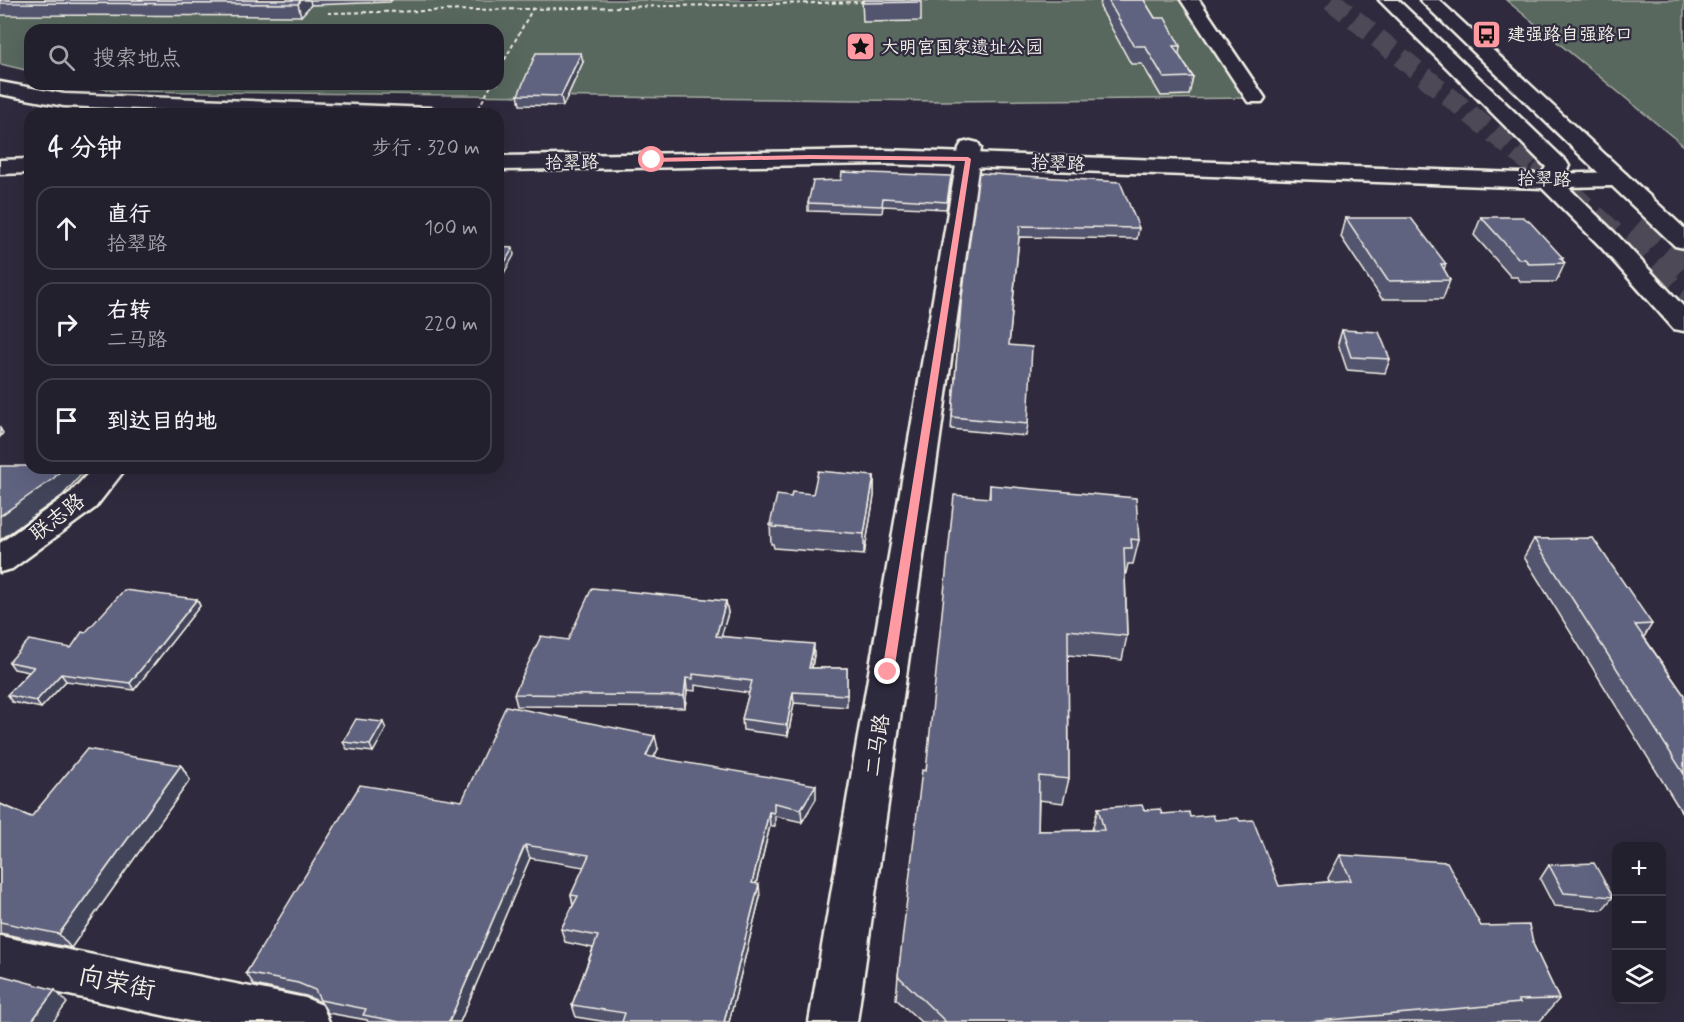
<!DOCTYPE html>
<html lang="zh">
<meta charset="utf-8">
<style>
body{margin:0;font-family:Mynerve,"LXGW WenKai TC",sans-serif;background:#2b2836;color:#f1f3f6}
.controls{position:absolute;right:18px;bottom:18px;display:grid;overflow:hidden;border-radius:12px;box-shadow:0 6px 24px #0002}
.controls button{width:54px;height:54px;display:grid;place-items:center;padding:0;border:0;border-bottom:2px solid #403e4a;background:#23202e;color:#f1f3f6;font:30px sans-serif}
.stop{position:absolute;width:18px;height:18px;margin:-14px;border:4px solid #ff9aa2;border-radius:50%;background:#fff}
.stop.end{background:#ff9aa2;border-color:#fff;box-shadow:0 2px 6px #0008}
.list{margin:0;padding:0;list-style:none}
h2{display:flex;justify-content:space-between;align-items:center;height:78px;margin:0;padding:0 24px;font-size:26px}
h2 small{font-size:20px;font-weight:400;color:#a3a3aa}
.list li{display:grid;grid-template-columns:39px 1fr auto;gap:18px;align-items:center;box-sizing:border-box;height:84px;margin:0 12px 12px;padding:0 12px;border:2px solid #403e4a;border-radius:18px}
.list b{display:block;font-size:22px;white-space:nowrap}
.list p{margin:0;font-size:20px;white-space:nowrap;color:#a3a3aa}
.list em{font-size:20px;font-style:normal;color:#a3a3aa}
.icon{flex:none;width:33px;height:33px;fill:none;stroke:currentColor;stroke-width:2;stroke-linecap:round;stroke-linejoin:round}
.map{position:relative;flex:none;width:1684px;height:1022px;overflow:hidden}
.search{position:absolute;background:#23202e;box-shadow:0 6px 24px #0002;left:24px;top:24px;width:480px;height:66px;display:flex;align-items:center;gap:15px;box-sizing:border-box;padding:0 21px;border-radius:18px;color:#a3a3aa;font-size:22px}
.panel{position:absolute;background:#23202e;box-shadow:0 6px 24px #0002;left:24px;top:108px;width:480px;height:366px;border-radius:18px}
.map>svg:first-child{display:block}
.green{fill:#58675e;stroke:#a6aca3;stroke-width:1.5}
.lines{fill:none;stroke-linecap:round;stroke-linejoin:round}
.major-tunnel-far1{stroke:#4d4857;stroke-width:20;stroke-dasharray:20 10;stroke-linecap:butt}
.major-tunnel{stroke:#4d4857;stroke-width:26;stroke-dasharray:26 13;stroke-linecap:butt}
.minor-casing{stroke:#f4f1e8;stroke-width:5}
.major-casing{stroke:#f4f1e8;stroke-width:5}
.path{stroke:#f4f1e8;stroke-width:2;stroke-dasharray:4 3;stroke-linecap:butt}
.minor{fill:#2f2a3d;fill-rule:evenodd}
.major{fill:#2f2a3d;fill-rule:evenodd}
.wall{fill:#53556e;stroke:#f4f1e8;stroke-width:1.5}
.shaded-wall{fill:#43455a;stroke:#f4f1e8;stroke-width:1.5}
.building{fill:#606380;stroke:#f4f1e8;stroke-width:1.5}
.route{fill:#ff9aa2}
.labels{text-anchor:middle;stroke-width:4.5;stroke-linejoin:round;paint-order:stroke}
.far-poi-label{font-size:18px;fill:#f4f1e8;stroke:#2f2a3d;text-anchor:start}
.far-street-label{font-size:18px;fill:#f4f1e8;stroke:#2f2a3d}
.street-label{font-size:21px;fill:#f4f1e8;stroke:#2f2a3d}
.near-street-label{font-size:26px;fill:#f4f1e8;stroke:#2f2a3d}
</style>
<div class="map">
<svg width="1684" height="1022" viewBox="0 0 1684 1022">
<rect width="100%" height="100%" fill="#2f2a3d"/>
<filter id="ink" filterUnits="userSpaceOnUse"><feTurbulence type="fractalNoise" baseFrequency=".0167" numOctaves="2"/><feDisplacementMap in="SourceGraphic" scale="12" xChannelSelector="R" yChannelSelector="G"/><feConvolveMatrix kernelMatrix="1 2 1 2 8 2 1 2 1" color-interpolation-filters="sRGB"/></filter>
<g filter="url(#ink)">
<!-- green -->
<g class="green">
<path d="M0,0h1191l64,98 -312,3 -830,-10 -29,-7h414v-54h-468v41l-30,-7z"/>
<path d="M1506,0h178v146z"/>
</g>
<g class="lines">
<!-- major-tunnel-far1 -->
<path class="major-tunnel-far1" d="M1331,0l205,168"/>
<!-- major-tunnel -->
<g class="major-tunnel">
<path d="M1534,166l33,27 117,107"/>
<path d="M1636,226l48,42"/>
</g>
<defs>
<g id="minor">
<path d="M1181,0h18l66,98 -3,4h-14z"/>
<path d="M1379,0h19l168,161 3,5 -13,20 -8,2 -8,-2 -3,-5 9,-14z"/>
<path d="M1420,0h19l187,174 3,5 -3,5 -8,2 -8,-2z"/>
<path d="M0,82l64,12 367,14 7,2 3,4h-173l-204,-8 -64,-12z"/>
<path d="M970,141l8,2 3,5 -124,874h-48l150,-874 3,-5z"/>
<path d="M93,468h33l-31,40 -83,61 -12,3v-29l71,-51z"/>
<path d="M0,936l305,62 17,7 7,17h-135l-194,-42z"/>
</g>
<g id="major">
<path d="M885,150l663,24 70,-2 8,2 58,54v20l-9,-2 -63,-60 -44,1 50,49 66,71v24l-10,-2 -74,-83 -58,-58 -657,-24 -387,6v-14z"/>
<path d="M30,159v14l-30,1v-14z"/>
</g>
</defs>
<!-- minor casing -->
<use href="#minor" class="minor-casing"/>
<!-- major casing -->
<use href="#major" class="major-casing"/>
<!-- path -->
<g class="path">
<path d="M918,0h20"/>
<path d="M328,13l538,-11"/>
<path d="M498,72l35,-64"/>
<path d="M475,114l17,-30"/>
</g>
<!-- minor -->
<use href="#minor" class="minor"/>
<!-- major -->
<use href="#major" class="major"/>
</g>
<!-- wall -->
<g class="wall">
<path d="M0,0h392l-2,2 -79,3 -10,11 -301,-1z"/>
<path d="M862,0h59v21l-58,1z"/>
<path d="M1101,0h43l11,18 25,28 -1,9 14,22 -4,18 -28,1 -19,-32h-11l-31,-57z"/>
<path d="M583,62l-20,44 -43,-1 -2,-10z"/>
<path d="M979,173l160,55 -2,11 -118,-2 -10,108 19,79 -2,12 -75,-7 10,-125z"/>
<path d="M951,184l-5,25 -63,-3 -1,7 -74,-2v-8z"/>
<path d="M1481,217l82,41 -1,2 3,3 -9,19h-35l-4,-5h-6l-37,-42z"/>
<path d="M1346,218l100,46 -2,5 6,11 -7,19h-61l-41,-62z"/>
<path d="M1342,330l48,29 -5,14 -38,-3 -9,-27z"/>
<path d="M874,476v20l-10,59 -90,-7 -1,-4h-2l-1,-20 21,-27 22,-3z"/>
<path d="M990,485l149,55 -6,24h-5l-2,9 -1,-1 2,64 -5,24 -54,-5 1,124 -6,24 -24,-3 -1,31 54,-1 6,-22 46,2 18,4 53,6 64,66 50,-4 -1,-4 12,-23 141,71 53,20 25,53 -19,22 -36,1h-583l-25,-23 2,-23 28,-205 63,-273z"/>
<path d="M1534,539l118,85 -8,13 40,58v121l-160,-259z"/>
<path d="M197,599l3,7 -66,84 -68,-9 -25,27 -29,-6 -5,-7 22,-23 -15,-3 -5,-7 62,-14 14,-15z"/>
<path d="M726,601l2,12 -7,23 93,19 -2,13h35v39l-53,-4 -6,33 -45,-6 -1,-11 7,-26 -54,-8v6l-8,-1 -2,18 -168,-2 -3,-12 54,-54z"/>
<path d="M386,729l-13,23 -26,-3 -4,-7z"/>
<path d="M658,749l-4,8 162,42 -14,23 -27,-6v10h-5l-14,58 4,13 -31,125h-122l-31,-5 -4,-12 21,-57 -28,-6 -4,-13 12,-24 -2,-10 13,-28 -54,-9 -70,164h-92l-1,-2 -39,-7 -7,-11 -15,-6 -52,-11 -8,-12 216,-172z"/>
<path d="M181,765l9,15 -119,168 -71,-15v-129l31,13z"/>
<path d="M1549,865l64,32 -11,13 -48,-4 -14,-27z"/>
</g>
<!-- shaded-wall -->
<g class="shaded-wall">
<path d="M301,0h9l1,5 -10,11 -3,-12z"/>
<path d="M581,53l2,9 -20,44 -2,-10z"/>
<path d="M513,248l1,7 -16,29v-10z"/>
<path d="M0,428l3,5 -3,4z"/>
<path d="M63,468h24l-24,27 -63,45v-24z"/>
<path d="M874,476v20l-10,59v-21z"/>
<path d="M197,599l3,7 -66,84 -4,-7z"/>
<path d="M726,601l2,12 -10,35 -2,-12z"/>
<path d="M814,644v11l-5,25v-12z"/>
<path d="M61,674l5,7 -25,27 -5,-7z"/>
<path d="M686,678l1,12 -2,18 -1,-12z"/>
<path d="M793,692l1,11 -6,33 -1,-11z"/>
<path d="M383,722l3,7 -13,23 -3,-7z"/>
<path d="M655,736l3,13 -10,20 -2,-13z"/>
<path d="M181,765l9,15 -119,168 -12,-14z"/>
<path d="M816,785v14l-14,23 -1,-13z"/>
<path d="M769,812l1,14 -17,70 -1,-13z"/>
<path d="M525,845l5,13 -70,164h-11z"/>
<path d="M759,884l1,13 -31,125h-5z"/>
<path d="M55,990l12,13 -14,19h-22z"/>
</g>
<!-- building -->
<g class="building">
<path d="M0,0h301l-3,4 -298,-1z"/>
<path d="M863,0h58l1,2 -59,1z"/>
<path d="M1108,0h36l11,18h10l15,28h-7l20,31 -29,1 -19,-32h-11z"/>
<path d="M536,53h45l-20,43 -43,-1z"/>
<path d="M842,172l109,4 -4,26 -64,-4 -1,8 -74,-3 5,-22 28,-1z"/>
<path d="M979,173l141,9 19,46 -119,-2 -11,119 23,2 -4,77 -76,-7 9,-113z"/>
<path d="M1481,217h42l7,5 33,36h-3l5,5 -36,1 -4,-5h-6z"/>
<path d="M1346,218h65l35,46h-5l9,16 -62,1z"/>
<path d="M498,247l15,1 -15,26z"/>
<path d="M1342,330l37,2 11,27 -39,-2z"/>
<path d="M0,466h30v2h33l-9,10 -54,38z"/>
<path d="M818,471l56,5 -10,58 -91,-7v-3h-3l7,-29 14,2 1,-5 21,2z"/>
<path d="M990,485l146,13 3,42 -8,-1 1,9h-8l3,88 -59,-6 1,149 -30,-3 -1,55 66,-1 -6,-22 44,-3 2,5 16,-1 2,5 27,-2 1,5 23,-2 2,5 23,-2 2,3 13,-1 26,66 72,-6 -11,-25 107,7 34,64 48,-1 5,21 25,53 -41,1 2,3 -214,19h-360l-48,-46 24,-206 4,1 28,-276 36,3z"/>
<path d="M1593,538l59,86 -17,1 49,70v79l-150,-235z"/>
<path d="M592,588l134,13 -10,35 98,8 -5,24h38v27l-54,-3 -6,33 -45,-6 10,-38 -59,-7v5l-7,-1 -2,18 -170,-2 27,-58 27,4z"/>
<path d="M124,590l73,9 -67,84 -69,-9 -25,27 -29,-6 27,-28 -25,-5 20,-22 42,8 11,-16 3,1z"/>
<path d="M506,706l149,30 -9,20 170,29 -15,24 -27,-6v10l-5,-1 -17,71 7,1 -35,138h-102l3,-9 -53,-8 26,-69 -37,-7 17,-33 -7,-1 18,-40 -64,-10 -76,177h-49l-37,-7 3,-6 -46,-9 -5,-10 -17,-7 -52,-10 114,-188 102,16z"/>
<path d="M356,719l27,3 -13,23 -27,-3z"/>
<path d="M87,749l94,16 -122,169 -59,-12v-118l31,13z"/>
<path d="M1594,863l19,34 -49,-4 -15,-28z"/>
<path d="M0,975l55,15 -24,32h-31z"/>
</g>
</g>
<!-- route -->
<path class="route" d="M810,155l158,2 3,2 -77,513 -6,4 -6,-4 83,-511 -155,-2 -158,3 -4,-2 4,-2z"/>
<!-- icons -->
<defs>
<symbol id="bus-square" viewBox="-11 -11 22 22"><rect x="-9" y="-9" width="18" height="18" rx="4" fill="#ff9aa2" stroke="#2f2a3d"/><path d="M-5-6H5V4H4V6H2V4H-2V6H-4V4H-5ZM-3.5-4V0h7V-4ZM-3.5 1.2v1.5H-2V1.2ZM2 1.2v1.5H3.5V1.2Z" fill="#111"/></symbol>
<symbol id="sight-square" viewBox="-11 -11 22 22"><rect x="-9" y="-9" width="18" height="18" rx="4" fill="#ff9aa2" stroke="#2f2a3d"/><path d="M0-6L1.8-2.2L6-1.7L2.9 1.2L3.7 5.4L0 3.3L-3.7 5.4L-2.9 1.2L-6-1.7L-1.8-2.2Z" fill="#111"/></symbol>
</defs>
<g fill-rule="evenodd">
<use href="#bus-square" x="1470" y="18" width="33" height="33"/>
<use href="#sight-square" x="844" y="30" width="33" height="33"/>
</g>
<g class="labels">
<!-- far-poi labels -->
<g class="far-poi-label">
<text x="1507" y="40">建强路自强路口</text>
<text x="881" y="53">大明宫国家遗址公园</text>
</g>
<!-- far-street labels -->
<g class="far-street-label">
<text transform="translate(572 162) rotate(-1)" y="6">拾翠路</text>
<text transform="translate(1058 163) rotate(2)" y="6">拾翠路</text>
<text transform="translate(1544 179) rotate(1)" y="6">拾翠路</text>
</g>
<!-- street labels -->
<g class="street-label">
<text transform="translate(57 517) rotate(-38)" y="7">联志路</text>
<text transform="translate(877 745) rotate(-81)" y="7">二马路</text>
</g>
<!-- near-street labels -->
<g class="near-street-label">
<text transform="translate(117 982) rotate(12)" y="9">向荣街</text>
</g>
</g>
</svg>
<div class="controls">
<button>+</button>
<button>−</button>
<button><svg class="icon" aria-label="layers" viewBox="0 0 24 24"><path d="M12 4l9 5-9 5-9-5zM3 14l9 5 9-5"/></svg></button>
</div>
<div class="stop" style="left:652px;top:160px"></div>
<div class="stop end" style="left:888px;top:672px"></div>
<div class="search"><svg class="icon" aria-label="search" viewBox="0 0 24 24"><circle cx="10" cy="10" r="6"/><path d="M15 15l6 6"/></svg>搜索地点</div>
<section class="panel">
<h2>4 分钟<small>步行 · 320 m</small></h2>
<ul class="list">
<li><svg class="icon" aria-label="ahead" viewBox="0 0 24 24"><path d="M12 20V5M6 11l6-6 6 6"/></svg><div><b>直行</b><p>拾翠路</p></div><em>100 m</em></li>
<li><svg class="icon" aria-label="right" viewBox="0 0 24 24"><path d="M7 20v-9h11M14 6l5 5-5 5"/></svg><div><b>右转</b><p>二马路</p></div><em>220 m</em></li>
<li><svg class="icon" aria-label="arrive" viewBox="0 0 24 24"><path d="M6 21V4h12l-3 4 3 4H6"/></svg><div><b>到达目的地</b></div></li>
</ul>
</section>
</div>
